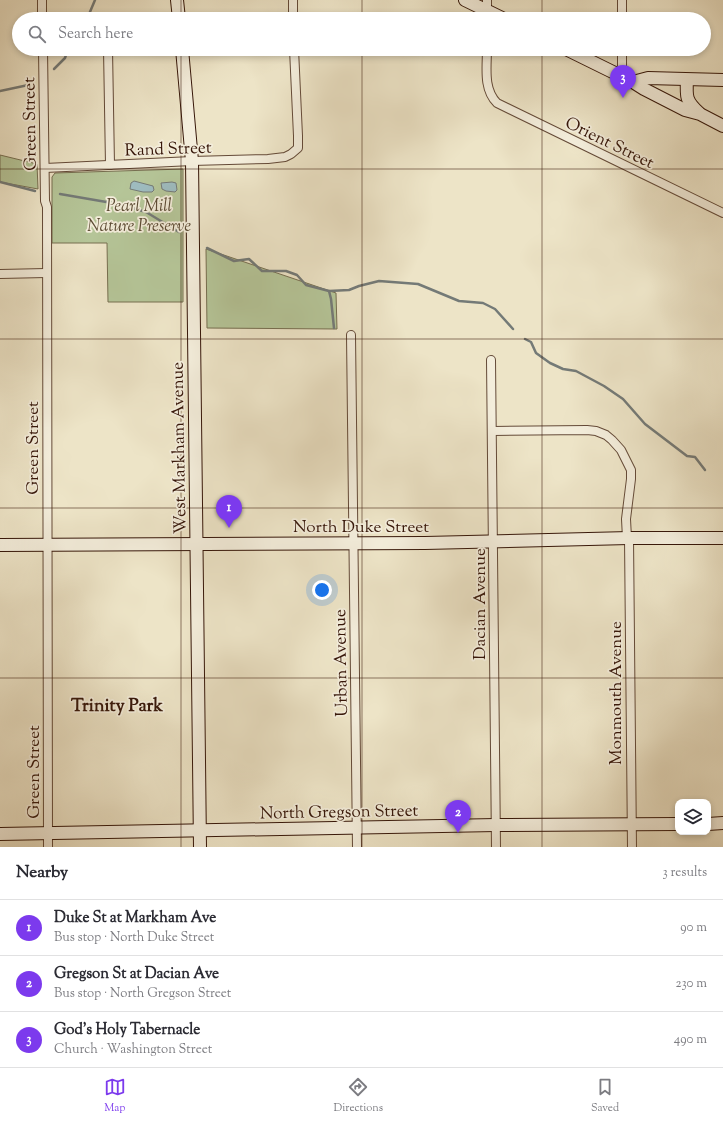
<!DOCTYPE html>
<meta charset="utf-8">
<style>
body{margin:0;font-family:"Sorts Mill Goudy",serif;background:#f7f7f7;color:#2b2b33}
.controls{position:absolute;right:12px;bottom:12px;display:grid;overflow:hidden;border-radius:8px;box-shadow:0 2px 6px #0003}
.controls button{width:36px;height:36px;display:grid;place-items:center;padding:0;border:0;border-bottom:1px solid #e1e1e2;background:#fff;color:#2b2b33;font:20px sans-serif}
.you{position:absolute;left:322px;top:590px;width:14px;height:14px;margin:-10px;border:3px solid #fff;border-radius:50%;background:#1a73e8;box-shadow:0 0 0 6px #1a73e833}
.badge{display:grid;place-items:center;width:26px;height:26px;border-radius:50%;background:#7c3aed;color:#fff;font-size:13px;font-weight:700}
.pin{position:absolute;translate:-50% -33px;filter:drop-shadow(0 1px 2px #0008)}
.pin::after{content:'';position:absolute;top:21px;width:14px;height:12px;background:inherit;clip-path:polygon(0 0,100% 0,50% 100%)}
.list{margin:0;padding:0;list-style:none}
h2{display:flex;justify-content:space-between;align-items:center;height:52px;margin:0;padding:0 16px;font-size:17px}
h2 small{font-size:13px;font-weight:400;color:#7c7c81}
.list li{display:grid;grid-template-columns:26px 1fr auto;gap:12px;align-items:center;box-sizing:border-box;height:56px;padding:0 16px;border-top:1px solid #e1e1e2}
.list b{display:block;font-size:15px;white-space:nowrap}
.list p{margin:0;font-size:13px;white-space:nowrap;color:#7c7c81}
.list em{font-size:13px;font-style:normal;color:#7c7c81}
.icon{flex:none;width:22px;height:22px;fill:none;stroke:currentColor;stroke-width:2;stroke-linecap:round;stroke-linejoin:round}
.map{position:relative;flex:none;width:723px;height:847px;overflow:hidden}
.search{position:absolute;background:#fff;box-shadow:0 2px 6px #0003;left:12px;right:12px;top:12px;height:44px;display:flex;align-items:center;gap:10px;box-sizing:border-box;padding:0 14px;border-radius:22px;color:#7c7c81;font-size:15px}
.sheet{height:220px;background:#fff}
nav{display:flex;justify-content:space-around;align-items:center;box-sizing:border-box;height:56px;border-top:1px solid #e1e1e2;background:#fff;font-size:11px;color:#7c7c81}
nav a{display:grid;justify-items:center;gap:2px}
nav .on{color:#7c3aed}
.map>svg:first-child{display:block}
.green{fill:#b5c598;stroke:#766e50}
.water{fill:#9ebcc0;stroke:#747a77}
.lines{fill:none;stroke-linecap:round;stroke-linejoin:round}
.stream{stroke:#747a77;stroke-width:2.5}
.street-casing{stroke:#644a38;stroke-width:10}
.secondary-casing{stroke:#361609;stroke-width:14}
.street{stroke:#f3eddb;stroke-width:8}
.secondary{stroke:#f3eddb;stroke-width:12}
.grid{fill:none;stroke:#361609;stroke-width:1;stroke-opacity:0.55}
.labels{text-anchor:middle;stroke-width:3.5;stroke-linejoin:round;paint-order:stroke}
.street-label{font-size:17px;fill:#361609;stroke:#f3eddb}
.park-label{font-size:17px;font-style:italic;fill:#5c4b34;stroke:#f3eddb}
.neighbourhood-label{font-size:18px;font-weight:bold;fill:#361609;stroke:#f3eddb}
</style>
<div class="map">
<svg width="723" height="847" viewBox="0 0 723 847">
<rect width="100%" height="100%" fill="#ede4c7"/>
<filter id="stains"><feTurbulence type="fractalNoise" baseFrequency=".005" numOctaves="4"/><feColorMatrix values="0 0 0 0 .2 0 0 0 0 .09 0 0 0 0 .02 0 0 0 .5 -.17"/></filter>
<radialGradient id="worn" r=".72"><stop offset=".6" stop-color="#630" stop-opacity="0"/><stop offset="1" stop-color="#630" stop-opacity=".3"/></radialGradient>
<!-- green -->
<g class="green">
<path d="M0,155l37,9 1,25 -38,-7z"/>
<path d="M183,169v133h-75l-1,-59h-55v-66l3,-4z"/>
<path d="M206,249l130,44 1,36 -130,-1z"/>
</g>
<!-- water -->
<g class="water">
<path d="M134,181l19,5 1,4 -2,2h-9l-13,-3 1,-6z"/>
<path d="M172,182l4,1 1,7 -2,2 -9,-1 -4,-2 -1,-6z"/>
</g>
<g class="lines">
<!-- stream -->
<g class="stream">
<path d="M87,19l8,-19"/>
<path d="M54,69l11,-11 3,-9"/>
<path d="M0,91l33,-7"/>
<path d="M0,182l35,9"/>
<path d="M60,194l58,10 28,8 33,20"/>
<path d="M207,248l27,13 15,-2 13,12h24l11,4 9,10 23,6 20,-1 10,-4 20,-5 39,3 41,17 24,2 12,6 18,20"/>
<path d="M329,291l2,8 3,29"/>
<path d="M525,339l6,3 5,11 14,10 13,6 13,2 28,15 19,13 22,25 42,32 8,1 10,13"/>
</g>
<defs>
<g id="street">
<path d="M42,0v19"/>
<path d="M293,0v19"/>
<path d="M487,0v19"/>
<path d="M622,0v19"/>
<path d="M43,49l2,152 2,6 1,640"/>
<path d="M108,49l2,116"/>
<path d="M487,49c0,18 -4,40 10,54l226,110"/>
<path d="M622,76v-27"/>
<path d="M45,168l147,-7 76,-2 17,-2 6,-3 7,-6v-12l-4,-87"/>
<path d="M0,274l46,-1"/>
<path d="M351,335l6,512"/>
<path d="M491,360l5,487"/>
<path d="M493,431l94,-1 9,1 10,4 6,5 9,10 10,20v9l-5,40 1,19"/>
<path d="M629,538l3,309"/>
</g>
<g id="secondary">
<path d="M177,0l2,19"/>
<path d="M465,0l39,19"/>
<path d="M182,49l10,112 8,686"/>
<path d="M566,49l67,33 11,7 41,21 15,4 23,12"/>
<path d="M687,80c-1,17 -1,21 12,33"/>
<path d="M633,82l15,-4 75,2"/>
<path d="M0,545l425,-2 204,-5h94"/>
<path d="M708,824l15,-1"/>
<path d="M0,834l496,-9 182,-1"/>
</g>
</defs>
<!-- street casing -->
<use href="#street" class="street-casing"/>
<!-- secondary casing -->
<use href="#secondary" class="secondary-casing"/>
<!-- street -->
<use href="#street" class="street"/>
<!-- secondary -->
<use href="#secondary" class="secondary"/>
</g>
<!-- grid -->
<path class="grid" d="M181,0v19M362,0v19M542,0v19M181,49v798M362,49v798M542,49v798M0,169h723M0,339h723M0,508h723M0,678h723"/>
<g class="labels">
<!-- street labels -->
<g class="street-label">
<text transform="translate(29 124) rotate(-91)" y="6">Green Street</text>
<text transform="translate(610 142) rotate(26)" y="6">Orient Street</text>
<text transform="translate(168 148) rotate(-2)" y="6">Rand Street</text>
<text transform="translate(32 448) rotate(-90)" y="6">Green Street</text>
<text transform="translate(178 448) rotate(-91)" y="6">West Markham Avenue</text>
<text x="361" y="532">North Duke Street</text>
<text transform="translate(479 604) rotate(-90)" y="6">Dacian Avenue</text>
<text transform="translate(340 663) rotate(-91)" y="6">Urban Avenue</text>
<text transform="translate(615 693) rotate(-90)" y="6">Monmouth Avenue</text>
<text transform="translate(33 772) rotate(-90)" y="6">Green Street</text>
<text transform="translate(339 811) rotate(-1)" y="6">North Gregson Street</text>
</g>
<!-- park labels -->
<g class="park-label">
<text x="139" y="211">Pearl Mill<tspan x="139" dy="20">Nature Preserve</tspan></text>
</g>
<!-- neighbourhood labels -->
<g class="neighbourhood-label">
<text x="117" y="711">Trinity Park</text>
</g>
</g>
<rect width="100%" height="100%" filter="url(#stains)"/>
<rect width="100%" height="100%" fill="url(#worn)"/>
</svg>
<div class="controls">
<button><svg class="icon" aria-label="layers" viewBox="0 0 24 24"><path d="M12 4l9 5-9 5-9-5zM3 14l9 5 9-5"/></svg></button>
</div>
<div class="you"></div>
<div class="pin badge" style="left:229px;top:528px">1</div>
<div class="pin badge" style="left:458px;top:833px">2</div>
<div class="pin badge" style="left:623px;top:98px">3</div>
<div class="search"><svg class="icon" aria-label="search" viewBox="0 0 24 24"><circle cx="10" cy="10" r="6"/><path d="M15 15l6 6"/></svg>Search here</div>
</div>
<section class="sheet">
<h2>Nearby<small>3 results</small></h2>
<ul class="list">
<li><span class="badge">1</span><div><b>Duke St at Markham Ave</b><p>Bus stop · North Duke Street</p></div><em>90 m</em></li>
<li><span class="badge">2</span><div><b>Gregson St at Dacian Ave</b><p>Bus stop · North Gregson Street</p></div><em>230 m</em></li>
<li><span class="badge">3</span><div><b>God's Holy Tabernacle</b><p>Church · Washington Street</p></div><em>490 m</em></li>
</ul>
</section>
<nav>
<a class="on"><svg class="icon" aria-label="map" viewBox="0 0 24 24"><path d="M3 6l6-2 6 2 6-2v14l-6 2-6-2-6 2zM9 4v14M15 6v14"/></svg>Map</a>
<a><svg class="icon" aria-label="directions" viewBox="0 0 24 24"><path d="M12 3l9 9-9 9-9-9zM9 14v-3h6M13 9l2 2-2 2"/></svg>Directions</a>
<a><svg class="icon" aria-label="saved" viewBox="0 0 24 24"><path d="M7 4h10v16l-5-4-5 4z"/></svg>Saved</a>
</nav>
